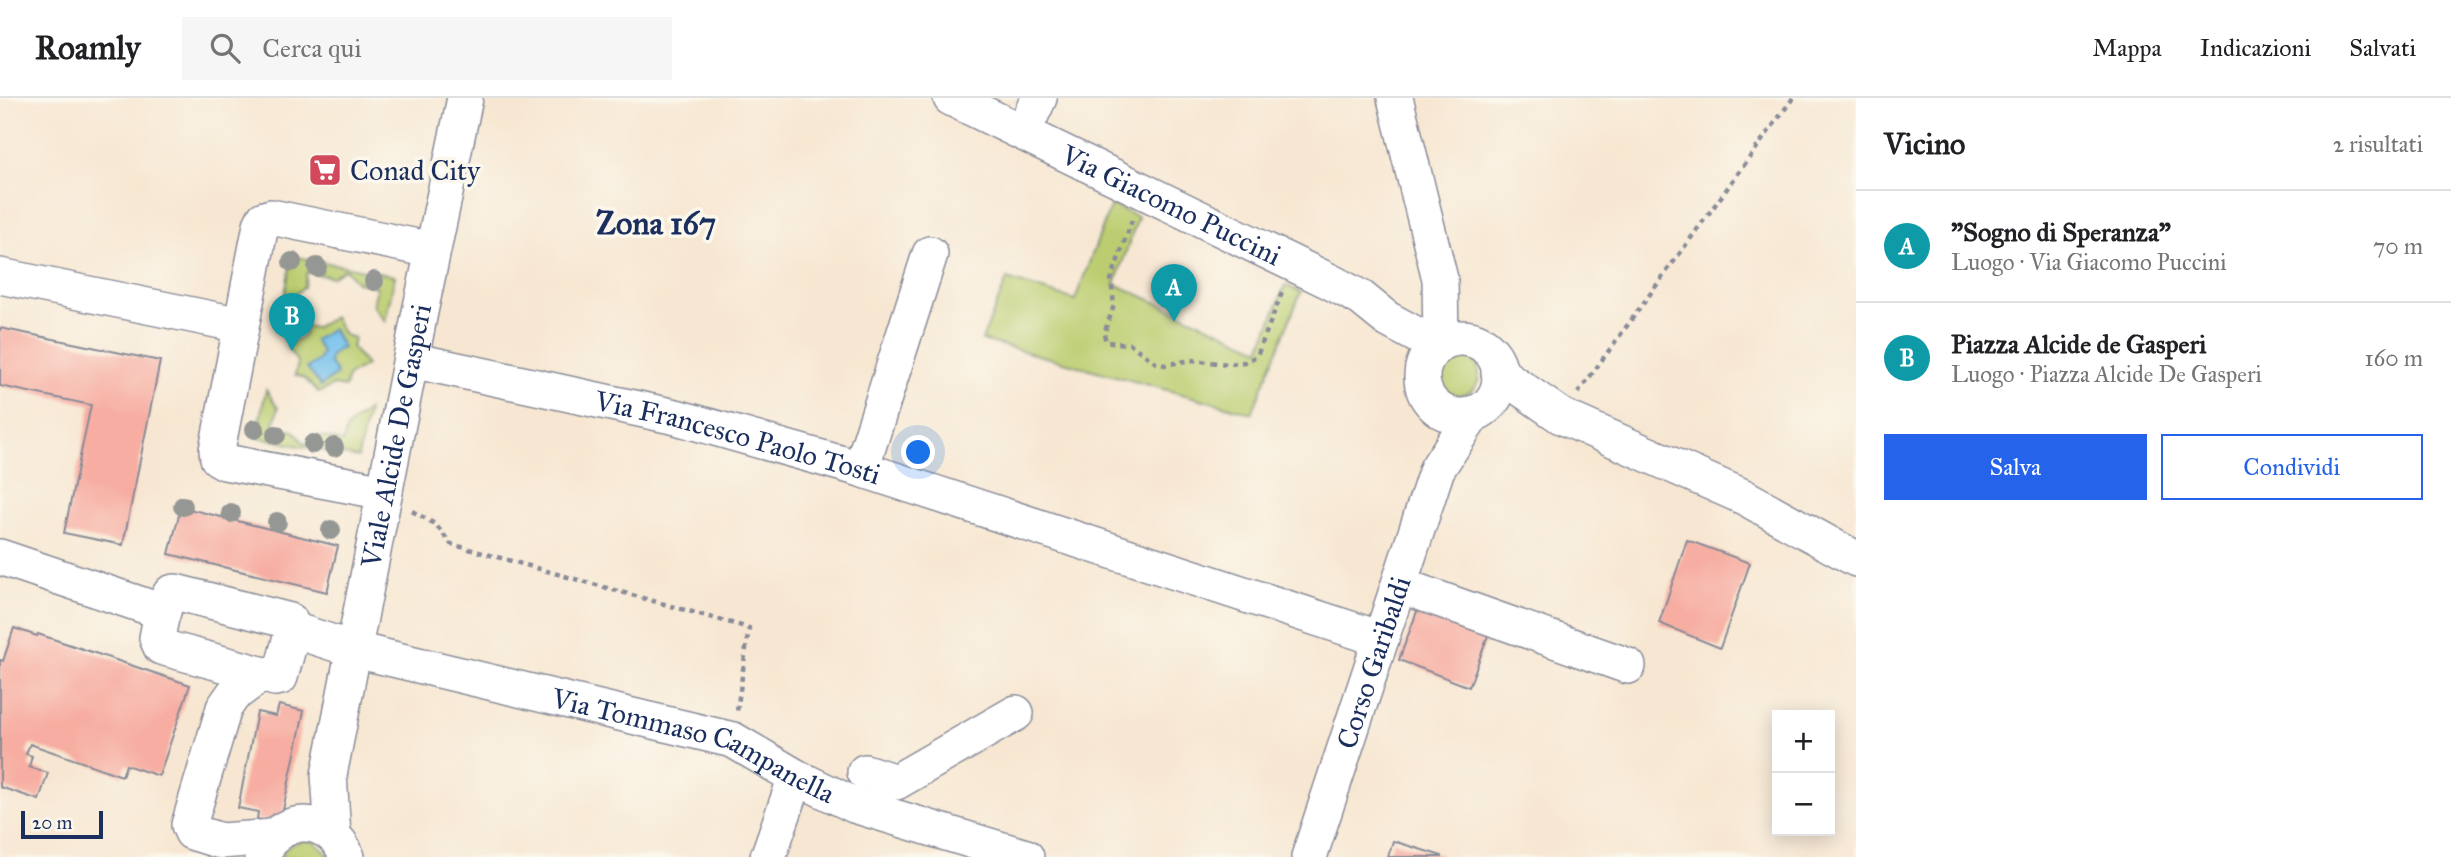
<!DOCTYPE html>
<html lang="it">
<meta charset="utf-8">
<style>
body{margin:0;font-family:"IM FELL Great Primer",serif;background:#f6f6f6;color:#202124}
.controls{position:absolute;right:21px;bottom:21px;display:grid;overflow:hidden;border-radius:0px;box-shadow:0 4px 18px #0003}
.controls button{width:63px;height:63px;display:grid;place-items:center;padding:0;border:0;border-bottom:2px solid #e0e0e0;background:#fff;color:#202124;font:35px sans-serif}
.scale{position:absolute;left:21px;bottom:18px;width:82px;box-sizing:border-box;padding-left:7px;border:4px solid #1b2f5e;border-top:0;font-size:19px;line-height:24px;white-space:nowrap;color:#1b2f5e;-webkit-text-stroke:5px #fbf7ec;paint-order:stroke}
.you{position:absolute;left:919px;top:355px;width:24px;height:24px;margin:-18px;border:5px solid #fff;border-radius:50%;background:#1a73e8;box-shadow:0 0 0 10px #1a73e833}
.badge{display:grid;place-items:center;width:46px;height:46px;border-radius:50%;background:#2563eb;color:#fff;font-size:23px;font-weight:700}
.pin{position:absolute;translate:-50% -58px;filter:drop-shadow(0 2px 4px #0008)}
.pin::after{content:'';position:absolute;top:37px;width:24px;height:21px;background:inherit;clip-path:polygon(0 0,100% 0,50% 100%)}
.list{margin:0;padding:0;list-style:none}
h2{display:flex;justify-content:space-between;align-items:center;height:91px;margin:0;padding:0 28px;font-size:30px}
h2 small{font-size:23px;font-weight:400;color:#757577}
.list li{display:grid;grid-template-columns:46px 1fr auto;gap:21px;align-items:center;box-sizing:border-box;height:112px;padding:0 28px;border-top:2px solid #e0e0e0}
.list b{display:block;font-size:26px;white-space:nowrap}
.list p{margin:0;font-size:23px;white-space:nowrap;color:#757577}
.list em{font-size:23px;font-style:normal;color:#757577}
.actions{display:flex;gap:14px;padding:21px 28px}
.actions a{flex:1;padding:16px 0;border:2px solid #2563eb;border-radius:0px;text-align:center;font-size:24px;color:#2563eb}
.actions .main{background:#2563eb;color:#fff}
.icon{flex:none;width:38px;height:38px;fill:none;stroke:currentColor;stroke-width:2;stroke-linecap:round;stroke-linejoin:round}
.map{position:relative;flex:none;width:1856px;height:759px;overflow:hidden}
header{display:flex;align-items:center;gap:42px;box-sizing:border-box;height:98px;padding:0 35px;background:#fff;border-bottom:2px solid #e0e0e0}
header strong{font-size:33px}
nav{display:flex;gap:38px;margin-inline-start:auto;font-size:24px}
.search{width:490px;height:63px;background:#f6f6f6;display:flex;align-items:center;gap:18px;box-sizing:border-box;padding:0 24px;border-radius:0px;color:#757577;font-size:26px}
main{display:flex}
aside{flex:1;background:#fff}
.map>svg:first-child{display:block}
.green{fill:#bbcd70;stroke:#6b7e67;stroke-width:2}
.water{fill:#71c0ec;stroke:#4678a5;stroke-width:2}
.building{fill:#f7ada1}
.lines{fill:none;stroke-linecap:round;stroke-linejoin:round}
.minor-casing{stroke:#898b98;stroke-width:38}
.path{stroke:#898b98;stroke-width:4.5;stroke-dasharray:5 5;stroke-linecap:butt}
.minor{stroke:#fff;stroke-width:35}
.tree{fill:#949794}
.labels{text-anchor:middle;stroke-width:7;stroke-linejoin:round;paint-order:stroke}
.poi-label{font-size:28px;fill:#1b2f5e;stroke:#fbf7ec;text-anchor:start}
.street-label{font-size:28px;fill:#1b2f5e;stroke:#fbf7ec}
.quarter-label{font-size:32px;font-weight:bold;fill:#1b2f5e;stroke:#fbf7ec}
</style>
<header>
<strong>Roamly</strong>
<div class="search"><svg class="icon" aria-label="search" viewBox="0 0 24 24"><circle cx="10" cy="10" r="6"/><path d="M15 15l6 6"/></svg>Cerca qui</div>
<nav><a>Mappa</a><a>Indicazioni</a><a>Salvati</a></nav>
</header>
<main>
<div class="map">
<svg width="1856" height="759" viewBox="0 0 1856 759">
<rect width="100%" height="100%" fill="#fbf7ec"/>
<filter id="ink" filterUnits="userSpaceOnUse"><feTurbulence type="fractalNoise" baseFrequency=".0143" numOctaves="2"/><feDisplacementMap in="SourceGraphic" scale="14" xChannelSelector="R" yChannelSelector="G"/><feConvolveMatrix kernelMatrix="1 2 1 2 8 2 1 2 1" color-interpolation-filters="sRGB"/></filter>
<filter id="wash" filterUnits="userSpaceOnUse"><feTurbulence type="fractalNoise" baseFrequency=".00686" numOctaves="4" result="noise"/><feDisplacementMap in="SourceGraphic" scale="28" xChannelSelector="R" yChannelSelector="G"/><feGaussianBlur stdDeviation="1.57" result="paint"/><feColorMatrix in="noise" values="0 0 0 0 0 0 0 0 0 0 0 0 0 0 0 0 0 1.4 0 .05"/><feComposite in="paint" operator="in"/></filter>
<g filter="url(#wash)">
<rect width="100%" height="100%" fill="#f7e7d2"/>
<!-- green -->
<g class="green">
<path d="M1111,107l27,12 -23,67 145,65 25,-64 16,7 -49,121 -270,-73 25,-61 68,21z"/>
<path d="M292,158l103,20 -10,46 -12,-17 4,-18 -20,-5 -12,-13 -14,8 -24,-5 -3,15 -21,17z"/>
<path d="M334,219l10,18 10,3 -2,10 14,17 -18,11 -3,11 -11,-2 -15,8 -15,-15 -9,-3 3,-12 -11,-16 17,-12 2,-9 9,2z"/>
<circle cx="1459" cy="277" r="20"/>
<path d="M266,292l12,18 -4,17 20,6 11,13 15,-8 23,6 4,-15 21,-17 -10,48 -102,-21z"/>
<path d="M312,742l19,17h-51c7,-14 18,-16 32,-17z"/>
</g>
<!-- water -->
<path class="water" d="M332,231l11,18 -11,7 -3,8 8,12 -16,12 -14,-18 12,-8 3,-8 -8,-12z"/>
<g id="blocks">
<!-- building -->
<g class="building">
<path d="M0,230l160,33 -37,184 -59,-12 27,-128 -91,-19z"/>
<path d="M181,409l157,39 -11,46 -158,-38z"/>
<path d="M1687,442l63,23 -30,85 -61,-25z"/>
<path d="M1419,508l70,27 -20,54 -70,-27z"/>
<path d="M14,530l23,8 1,-2 152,51 -31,91 -33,-11 -4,11 -92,-32 -4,10 6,2 -3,11 19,6 -9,27 -39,-13v-127l3,1z"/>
<path d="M279,607l25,6 -24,113 -23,-5 1,-7 -20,-4 19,-96 19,4z"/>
<path d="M1393,743l49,15v1h-54z"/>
</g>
</g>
</g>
<g filter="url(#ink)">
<use href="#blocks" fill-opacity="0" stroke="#898b98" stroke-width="2"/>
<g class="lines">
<defs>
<g id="minor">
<path id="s1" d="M951,0l380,184 30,16 26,21 50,27"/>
<path d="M1395,0l45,181 1,64"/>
<path d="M1023,34l16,-34"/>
<path d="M0,178l241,49"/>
<circle cx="1461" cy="279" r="39"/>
<path id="s2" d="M411,262l265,57 185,52 520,170"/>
<path d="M1499,275l62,43 183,81 112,62"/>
<path d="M861,371l69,-215"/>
<path d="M385,394l-160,-30 -7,-4 -1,-8 44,-225 3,-6 7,-2 161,33"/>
<path d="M0,459l163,55"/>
<path d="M1399,487l229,81"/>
<path d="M175,494l115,29 3,9 -13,47 -5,1 -114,-31 -4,-9c3,-14 5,-33 14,-45z"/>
<path id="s3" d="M293,532l62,20 378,90 63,37 58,28 172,52"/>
<path d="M261,576l-28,21 -9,13 -35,117 3,7 29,9 52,-4"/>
<path d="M865,674l31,10 120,-69"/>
<path id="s4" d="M333,737l-4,-60 91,-463 45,-214"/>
<path d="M262,759c16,-45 69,-43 85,0"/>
<path d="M768,759l28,-80"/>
<path id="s5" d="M1309,759l128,-388 37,-56"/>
</g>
</defs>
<!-- minor casing -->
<use href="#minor" class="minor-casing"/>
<!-- path -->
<g class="path">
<path d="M1132,122l-21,60 3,25 -10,29 2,8 24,2 26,19 9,2 26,-5 37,4 17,-2 12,-6 26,-66"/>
<path d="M1578,295l215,-295"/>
<path d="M412,413l23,13 16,20 298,84 -12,83"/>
</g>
<!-- minor -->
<use href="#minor" class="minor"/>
</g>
<!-- trees -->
<g class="tree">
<circle cx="292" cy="164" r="10"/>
<circle cx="317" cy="169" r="10"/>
<circle cx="374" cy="183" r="10"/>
<circle cx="255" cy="331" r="10"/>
<circle cx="276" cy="337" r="10"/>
<circle cx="313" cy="346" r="10"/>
<circle cx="334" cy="349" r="10"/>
<circle cx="183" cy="408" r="10"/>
<circle cx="231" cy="415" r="10"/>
<circle cx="277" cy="424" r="10"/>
<circle cx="331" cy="432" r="10"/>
</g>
</g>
<!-- icons -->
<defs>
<symbol id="supermarket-square" viewBox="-11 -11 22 22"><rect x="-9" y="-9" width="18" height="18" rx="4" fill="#d1495b" stroke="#fbf7ec"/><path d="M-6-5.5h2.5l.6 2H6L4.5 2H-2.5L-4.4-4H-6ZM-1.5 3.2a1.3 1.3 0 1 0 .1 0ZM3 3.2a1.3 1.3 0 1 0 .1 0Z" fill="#fff"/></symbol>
</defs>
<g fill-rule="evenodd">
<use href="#supermarket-square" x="306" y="53" width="38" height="38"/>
</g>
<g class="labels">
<!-- poi labels -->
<g class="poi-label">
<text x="350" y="82">Conad City</text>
</g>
<!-- street labels -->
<g class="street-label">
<text dy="10" stroke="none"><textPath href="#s1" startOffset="245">Via Giacomo Puccini</textPath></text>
<text dy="10" stroke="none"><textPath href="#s4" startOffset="406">Viale Alcide De Gasperi</textPath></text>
<text dy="10" stroke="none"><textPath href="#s2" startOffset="336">Via Francesco Paolo Tosti</textPath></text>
<text dy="10" stroke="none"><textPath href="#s5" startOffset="205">Corso Garibaldi</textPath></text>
<text dy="10" stroke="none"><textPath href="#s3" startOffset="418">Via Tommaso Campanella</textPath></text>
</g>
<!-- quarter labels -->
<g class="quarter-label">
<text x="656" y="136">Zona 167</text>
</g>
</g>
</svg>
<div class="controls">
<button>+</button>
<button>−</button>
</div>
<div class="scale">20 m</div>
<div class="you"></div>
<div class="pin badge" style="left:1174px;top:224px;background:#0f9aa8">A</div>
<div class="pin badge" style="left:292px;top:253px;background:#0f9aa8">B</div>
</div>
<aside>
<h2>Vicino<small>2 risultati</small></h2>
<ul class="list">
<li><span class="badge" style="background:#0f9aa8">A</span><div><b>&quot;Sogno di Speranza&quot;</b><p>Luogo · Via Giacomo Puccini</p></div><em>70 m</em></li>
<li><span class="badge" style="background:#0f9aa8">B</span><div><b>Piazza Alcide de Gasperi</b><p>Luogo · Piazza Alcide De Gasperi</p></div><em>160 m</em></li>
</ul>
<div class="actions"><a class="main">Salva</a><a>Condividi</a></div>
</aside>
</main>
